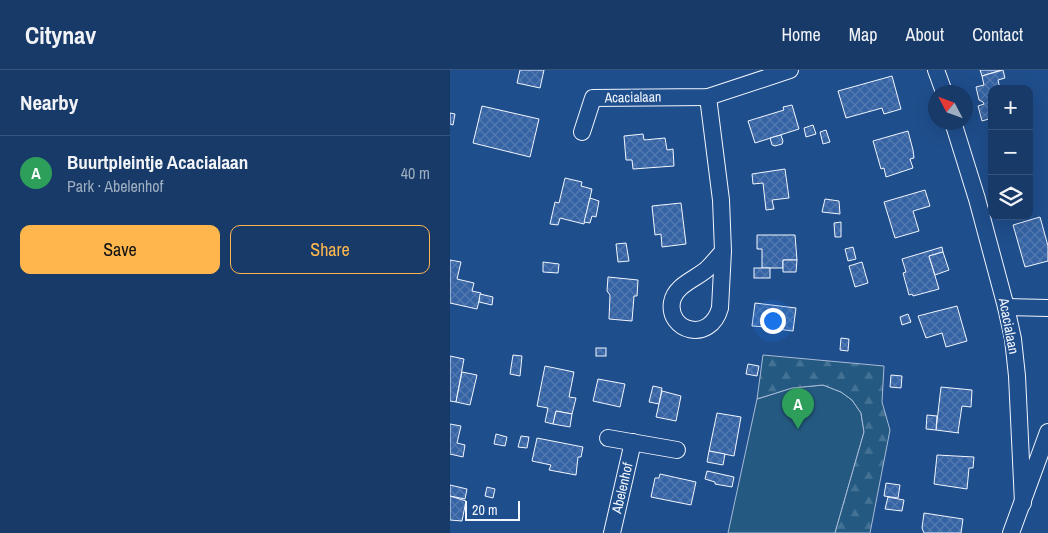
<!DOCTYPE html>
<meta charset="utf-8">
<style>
body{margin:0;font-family:"Archivo Narrow",sans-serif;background:#244571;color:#f1f3f6}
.controls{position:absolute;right:15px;top:15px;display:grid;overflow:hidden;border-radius:10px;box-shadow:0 5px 20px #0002}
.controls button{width:45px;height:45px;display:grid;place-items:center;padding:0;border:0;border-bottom:1px solid #36547d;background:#173a69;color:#f1f3f6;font:25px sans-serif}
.compass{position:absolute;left:478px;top:15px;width:45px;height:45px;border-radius:50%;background:#173a69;box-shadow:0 5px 20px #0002;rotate:311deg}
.scale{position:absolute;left:15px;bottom:12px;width:55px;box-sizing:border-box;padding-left:5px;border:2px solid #f2f6ff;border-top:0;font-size:14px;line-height:18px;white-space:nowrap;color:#f2f6ff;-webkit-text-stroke:4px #1f4e8c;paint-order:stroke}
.you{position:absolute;left:322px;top:250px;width:18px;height:18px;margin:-12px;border:4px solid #fff;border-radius:50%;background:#1a73e8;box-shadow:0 0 0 8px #1a73e833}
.badge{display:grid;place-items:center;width:32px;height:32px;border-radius:50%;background:#ffb74d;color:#fff;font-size:16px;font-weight:700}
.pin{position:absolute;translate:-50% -41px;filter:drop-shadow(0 1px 2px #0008)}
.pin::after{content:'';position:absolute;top:26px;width:18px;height:15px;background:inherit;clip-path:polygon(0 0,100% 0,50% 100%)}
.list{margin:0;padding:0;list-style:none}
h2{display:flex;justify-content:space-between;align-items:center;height:65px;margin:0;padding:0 20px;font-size:21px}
h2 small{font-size:16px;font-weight:400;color:#9eadc0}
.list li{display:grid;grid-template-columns:32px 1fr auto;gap:15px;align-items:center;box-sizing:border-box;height:75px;padding:0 20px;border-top:1px solid #36547d}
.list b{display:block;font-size:19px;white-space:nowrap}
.list p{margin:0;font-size:16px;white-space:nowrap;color:#9eadc0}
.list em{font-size:16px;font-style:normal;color:#9eadc0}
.actions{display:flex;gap:10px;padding:15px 20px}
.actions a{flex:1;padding:11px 0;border:1px solid #ffb74d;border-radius:10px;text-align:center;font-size:18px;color:#ffb74d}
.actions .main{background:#ffb74d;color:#111}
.icon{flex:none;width:28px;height:28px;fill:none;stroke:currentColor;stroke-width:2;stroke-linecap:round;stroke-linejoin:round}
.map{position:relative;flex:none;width:598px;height:463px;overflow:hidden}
header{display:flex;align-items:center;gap:30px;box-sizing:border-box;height:70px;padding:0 25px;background:#173a69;border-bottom:1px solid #36547d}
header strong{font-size:24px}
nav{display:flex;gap:28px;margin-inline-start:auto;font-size:18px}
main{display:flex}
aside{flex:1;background:#173a69}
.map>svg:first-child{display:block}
.green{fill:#245a82;stroke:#a8bbd7}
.forest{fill:url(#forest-firs);stroke:#a8bbd7}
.building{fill:url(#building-cross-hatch);stroke:#f2f6ff}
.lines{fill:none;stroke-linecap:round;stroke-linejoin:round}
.street-casing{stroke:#f2f6ff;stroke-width:18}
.street{stroke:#1f4e8c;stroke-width:16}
.labels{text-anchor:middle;stroke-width:4;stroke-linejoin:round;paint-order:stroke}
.street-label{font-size:14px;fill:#f2f6ff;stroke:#1f4e8c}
</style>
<header>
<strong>Citynav</strong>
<nav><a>Home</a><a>Map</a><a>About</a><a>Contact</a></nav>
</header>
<main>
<aside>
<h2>Nearby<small></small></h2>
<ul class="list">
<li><span class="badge" style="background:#2e9e5b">A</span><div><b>Buurtpleintje Acacialaan</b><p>Park · Abelenhof</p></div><em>40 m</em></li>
</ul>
<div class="actions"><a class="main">Save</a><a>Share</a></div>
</aside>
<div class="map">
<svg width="598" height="463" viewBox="0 0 598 463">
<defs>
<pattern id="forest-firs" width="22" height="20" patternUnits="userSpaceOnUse" patternTransform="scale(1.25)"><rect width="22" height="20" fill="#245a82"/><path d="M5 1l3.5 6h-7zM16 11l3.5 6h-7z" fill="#447295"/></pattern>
<pattern id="building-cross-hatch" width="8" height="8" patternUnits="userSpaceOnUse" patternTransform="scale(1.25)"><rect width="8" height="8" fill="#3563a3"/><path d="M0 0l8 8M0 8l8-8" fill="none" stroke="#537ab1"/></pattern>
</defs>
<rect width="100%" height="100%" fill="#1f4e8c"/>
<!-- green -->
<path class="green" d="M373,315l18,7 11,8 9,13 3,19 -29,101h-107l29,-134 35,-11z"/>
<!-- forest -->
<path class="forest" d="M313,285l121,11 -2,36 8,28 -20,103h-35l29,-101 -3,-19 -9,-13 -11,-8 -18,-7 -31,3 -35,11z"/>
<!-- building -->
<g class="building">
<path d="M70,0h24l-4,18 -23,-5z"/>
<path d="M530,0h21l-19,6z"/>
<path d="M553,0l2,8 -7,2 2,9h-8v29l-10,3 -4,-15 6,-2 -1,-2 -4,-2 -3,-13 8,-2 -2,-9z"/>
<path d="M442,6l9,33 -17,5 -2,-6 -36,10 -8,-27z"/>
<path d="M342,35l7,24 -44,14 -7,-22 36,-11 -1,-3z"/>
<path d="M32,36l57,13 -9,38 -57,-14z"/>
<path d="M0,43l5,1 -2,11 -3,-1z"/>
<path d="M363,55l3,9 -10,3 -2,-9z"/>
<path d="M376,60l4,12 -7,2 -3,-12z"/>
<path d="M458,61l5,19 1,8 -4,1 3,9 -27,9 -2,-9 -3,1 -8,-28z"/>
<path d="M193,64l1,6 21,-2 2,12 6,-1 1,17 -41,3 -1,-9h-6l-2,-24z"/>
<path d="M331,65l2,6 -1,3 -7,2 -3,-1 -2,-7z"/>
<path d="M335,99l4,29 -17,2 2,9 -8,1 -3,-27 -10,1 -1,-10z"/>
<path d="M115,108l17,4 -1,4 11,3 -8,35 -24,-6 -2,7 -8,-1 5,-22 4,1z"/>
<path d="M475,120l5,16 -17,5 6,20 -24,7 -11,-36z"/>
<path d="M140,128l9,3 -3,16 -4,-1 -2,7 -6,-1z"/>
<path d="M375,129l14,2 1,13 -18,-2z"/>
<path d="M231,133l5,41 -24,3 -1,-13 -6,1 -3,-29z"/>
<path d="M590,147l8,29v15l-23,6 -12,-42z"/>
<path d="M391,152v15h-6l-1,-14z"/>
<path d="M307,165h38l2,25h-14v8h-21v-19h-5z"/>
<path d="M176,173l3,18 -11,1 -2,-18z"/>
<path d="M403,177l3,12 -8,2 -3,-12z"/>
<path d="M492,177l1,5 -14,4 10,33 -26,7 -1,-2 -3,1 -6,-22 3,-1 -4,-13z"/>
<path d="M493,182l6,18 -14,5 -6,-19z"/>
<path d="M0,190l11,2 -4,17 17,4 -2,8 9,2 -4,16 -27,-6z"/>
<path d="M333,190h14l-1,12h-13z"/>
<path d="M93,192l16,2 -1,9 -15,-1z"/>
<path d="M412,192l6,21 -13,4 -6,-21z"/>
<rect x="304" y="198" width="16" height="10"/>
<path d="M158,207l30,3 -1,16h-3l-2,25 -23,-2 1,-24 -3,-4z"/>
<path d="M30,224l13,3 -1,8 -13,-3z"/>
<path d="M305,233l41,5 -3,23 -16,-2v3l-12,-2 1,-3 -14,-1z"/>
<path d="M507,236l10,35 -21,6 -4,-14 -16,5 -8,-22z"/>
<path d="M458,244l3,8 -9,3 -2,-8z"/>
<path d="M391,268l8,1 -1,12 -8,-1z"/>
<rect x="146" y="278" width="10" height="8"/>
<path d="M63,285l9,1 -2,20 -10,-2z"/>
<path d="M0,286l14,3 -8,43 -6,-1z"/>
<path d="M298,294l11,2 -2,10 -11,-2z"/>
<path d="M95,296l29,6 -5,25 7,1 -4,16 -16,-3 -3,13 -8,-2 3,-14 -11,-2z"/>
<path d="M12,302l15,3 -7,30 -14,-3z"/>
<path d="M441,305l11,1 -1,12 -11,-1z"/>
<path d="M148,309l27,5 -5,23 -27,-6z"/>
<path d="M203,316l9,2 -3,16 -10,-2z"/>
<path d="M491,317l31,3 -1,17 -9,-1 -4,26 1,1 -23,-3z"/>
<path d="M212,321l19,5 -5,25 -20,-4z"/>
<path d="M106,341l16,3 -2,13 -17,-3z"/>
<path d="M267,343l24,4 -7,39 -25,-5z"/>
<path d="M477,345l10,1 -1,14 -10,-1z"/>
<path d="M0,354l11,2 -4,17 8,2 -2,12 -13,-3z"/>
<path d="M46,364l11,3 -2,9 -11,-2z"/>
<path d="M71,366l8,1 -2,11 -9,-1z"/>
<path d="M87,368l46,9 -2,10h-3l-2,18 -27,-5 2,-5 -19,-4z"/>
<path d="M259,381l16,3 -2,11 -16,-3z"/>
<path d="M487,385l37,2 -1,11h-4l-2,21 -33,-5z"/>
<path d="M257,401l27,6 -2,10 -17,-3v-2l-10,-3z"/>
<path d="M210,404l36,8 -5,23 -40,-8 4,-19h4z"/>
<path d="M436,413l14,2 -2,13 -14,-2z"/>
<path d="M0,415l17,4 -2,10 -15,-3z"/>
<path d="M37,417l8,2 -2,9 -8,-2z"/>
<path d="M0,426l16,5 -4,20 -12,-1z"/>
<path d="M438,427l16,3 -2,11 -17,-2z"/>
<path d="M474,443l39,6 -2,14h-37l-2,-5z"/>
</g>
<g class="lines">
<defs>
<g id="street">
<path d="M486,0l8,22"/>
<path d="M258,27l13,103 2,51 -3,57c-10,36 -53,23 -48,-6 3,-17 24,-23 35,-33 6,-6 11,-12 16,-18"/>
<path d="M503,52l24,77 29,108 7,32 4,37 6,127"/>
<path d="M132,62l11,-34 115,-1 82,-27"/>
<path d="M556,237l42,1"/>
<path d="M158,368l69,12"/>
<path d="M162,463l21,-91"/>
<path d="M561,463l37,-101"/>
</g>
</defs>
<!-- street casing -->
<use href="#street" class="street-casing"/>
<!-- street -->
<use href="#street" class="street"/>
</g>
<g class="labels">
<!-- street labels -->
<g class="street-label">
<text transform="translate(183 27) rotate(-1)" y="5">Acacialaan</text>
<text transform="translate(559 256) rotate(79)" y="5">Acacialaan</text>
<text transform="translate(172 418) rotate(-77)" y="5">Abelenhof</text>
</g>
</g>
</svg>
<div class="controls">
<button>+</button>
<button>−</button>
<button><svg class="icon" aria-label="layers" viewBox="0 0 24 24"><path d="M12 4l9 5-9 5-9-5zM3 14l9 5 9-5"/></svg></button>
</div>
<svg class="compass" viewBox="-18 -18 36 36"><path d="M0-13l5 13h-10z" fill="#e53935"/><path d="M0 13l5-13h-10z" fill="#9eadc0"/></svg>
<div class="scale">20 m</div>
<div class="you"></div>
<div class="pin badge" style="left:348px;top:359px;background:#2e9e5b">A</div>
</div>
</main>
